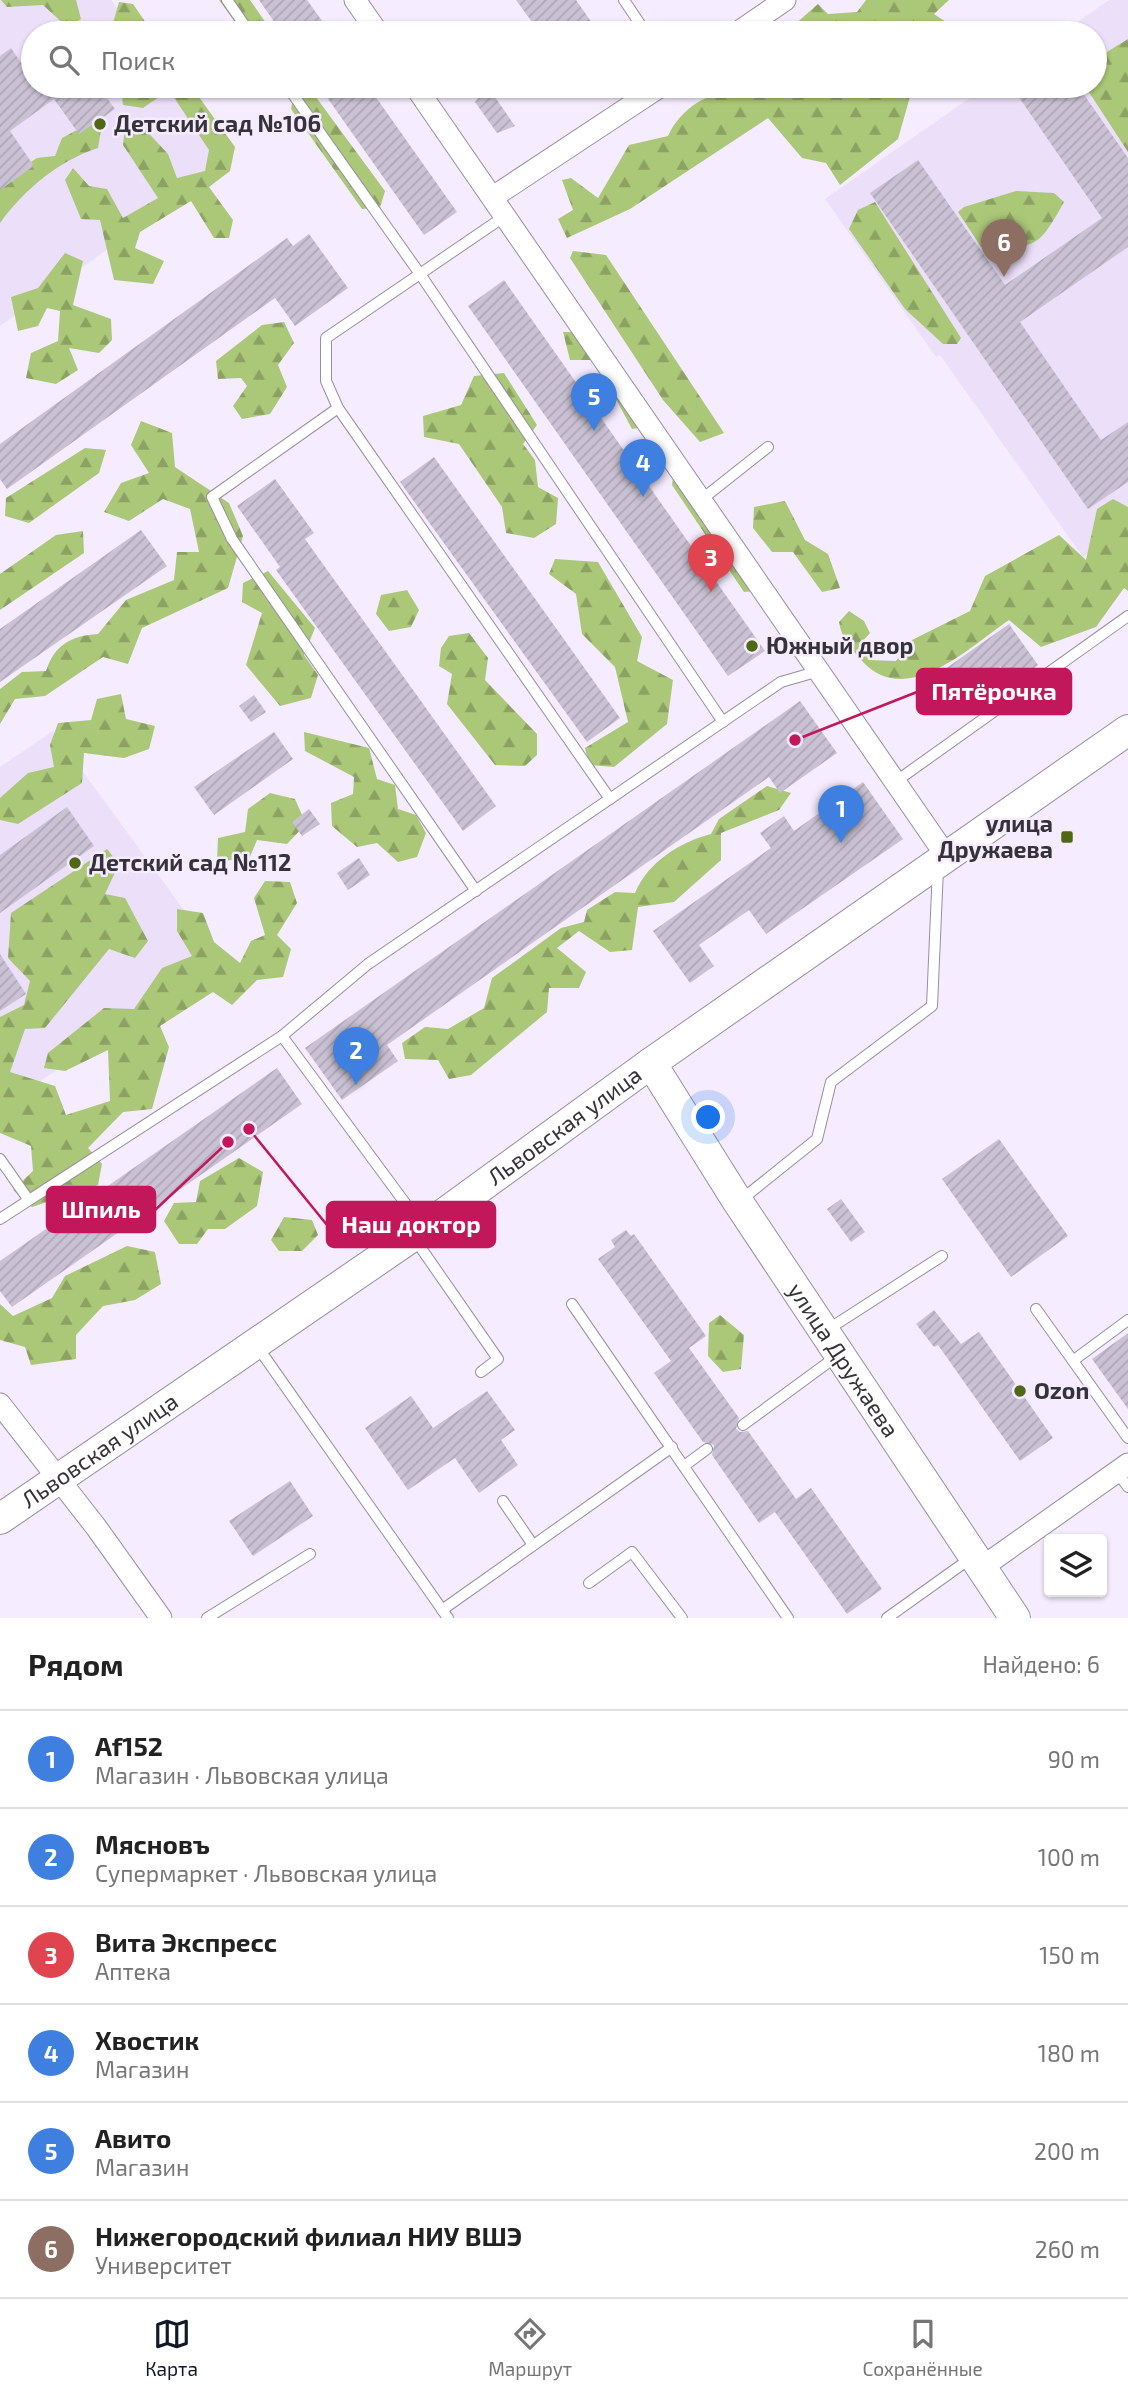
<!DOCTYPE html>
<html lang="ru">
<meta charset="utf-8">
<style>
body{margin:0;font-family:"Exo 2",sans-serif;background:#f2f2f2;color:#222}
.controls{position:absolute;right:21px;bottom:21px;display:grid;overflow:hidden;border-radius:7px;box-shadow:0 2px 5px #0004}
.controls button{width:63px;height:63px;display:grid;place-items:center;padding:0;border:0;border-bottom:2px solid #e0e0e0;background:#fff;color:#222;font:35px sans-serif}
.you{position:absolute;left:709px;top:1118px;width:24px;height:24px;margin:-18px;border:5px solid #fff;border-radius:50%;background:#1a73e8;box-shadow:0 0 0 10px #1a73e833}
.badge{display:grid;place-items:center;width:46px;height:46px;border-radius:50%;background:#111827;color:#fff;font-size:23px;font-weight:700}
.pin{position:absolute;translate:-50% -58px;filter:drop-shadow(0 2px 4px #0008)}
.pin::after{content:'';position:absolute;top:37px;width:24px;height:21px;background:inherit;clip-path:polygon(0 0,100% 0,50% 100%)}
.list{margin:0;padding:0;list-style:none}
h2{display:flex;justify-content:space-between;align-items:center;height:91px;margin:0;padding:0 28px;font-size:30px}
h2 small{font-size:23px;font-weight:400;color:#767676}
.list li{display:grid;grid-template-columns:46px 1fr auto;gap:21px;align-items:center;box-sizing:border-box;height:98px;padding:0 28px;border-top:2px solid #e0e0e0}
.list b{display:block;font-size:26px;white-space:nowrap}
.list p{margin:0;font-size:23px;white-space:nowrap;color:#767676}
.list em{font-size:23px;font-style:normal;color:#767676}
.icon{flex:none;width:38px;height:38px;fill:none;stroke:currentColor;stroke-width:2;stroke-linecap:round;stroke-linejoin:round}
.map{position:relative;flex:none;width:1128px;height:1618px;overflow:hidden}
.search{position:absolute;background:#fff;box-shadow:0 2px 5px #0004;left:21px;right:21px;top:21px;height:77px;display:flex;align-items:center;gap:18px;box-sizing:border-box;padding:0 24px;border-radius:38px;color:#767676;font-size:26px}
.sheet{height:679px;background:#fff}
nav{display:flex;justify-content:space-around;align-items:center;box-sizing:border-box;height:98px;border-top:2px solid #e0e0e0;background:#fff;font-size:19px;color:#767676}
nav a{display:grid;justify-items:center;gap:4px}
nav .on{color:#111827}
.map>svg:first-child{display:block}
.built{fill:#ecdff9}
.forest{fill:url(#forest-firs)}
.building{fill:url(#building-hatch)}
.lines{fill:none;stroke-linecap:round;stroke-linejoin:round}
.lane-casing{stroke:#978ea0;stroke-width:12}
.street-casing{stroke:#978ea0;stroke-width:23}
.secondary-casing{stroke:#978ea0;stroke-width:32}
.lane{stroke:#fff;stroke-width:10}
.street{stroke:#fff;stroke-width:21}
.secondary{stroke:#fff;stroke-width:30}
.poi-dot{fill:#506715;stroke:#f5ecff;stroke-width:2.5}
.labels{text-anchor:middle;stroke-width:5;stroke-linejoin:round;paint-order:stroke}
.poi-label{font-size:23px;font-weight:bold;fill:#36323a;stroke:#f5ecff;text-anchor:start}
.street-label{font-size:23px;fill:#36323a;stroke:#f5ecff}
.leader{fill:none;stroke:#c2185b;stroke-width:2.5}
.callout-dot{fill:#c2185b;stroke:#f5ecff;stroke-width:2.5}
.callout{fill:#c2185b;stroke:#c2185b;stroke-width:2.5}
.callout-label{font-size:24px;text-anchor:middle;font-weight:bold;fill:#fff}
</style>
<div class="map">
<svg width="1128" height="1618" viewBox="0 0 1128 1618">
<defs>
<pattern id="forest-firs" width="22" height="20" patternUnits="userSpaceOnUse" patternTransform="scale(1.75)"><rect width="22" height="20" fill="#abc778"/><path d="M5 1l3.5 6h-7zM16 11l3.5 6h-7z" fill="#8ca263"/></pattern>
<pattern id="building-hatch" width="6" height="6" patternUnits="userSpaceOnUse" patternTransform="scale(1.75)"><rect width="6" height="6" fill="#cac2d4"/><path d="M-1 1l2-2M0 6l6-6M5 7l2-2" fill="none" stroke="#aea7b7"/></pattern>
</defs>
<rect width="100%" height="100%" fill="#f5ecff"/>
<!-- built -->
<g class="built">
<path d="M0,0h111l24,33h-102v53h139l56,77 -228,163z"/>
<path d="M1109,0h19v525l-45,32 -143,-202 -4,2 -111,-158 162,-113h108v-53h-33z"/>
<path d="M53,731l166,227 -199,137 -20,-28v-300z"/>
</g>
<!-- forest -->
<g class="forest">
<path d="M1,0h75l5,19 -13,9 -25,-23 -36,2z"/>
<path d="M219,0h31l23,33h-30z"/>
<path d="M866,0h83l-15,14 18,12 -2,7h-165l33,-29 10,10 29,-2z"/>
<path d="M119,2l14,2 20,29h-32l-8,-10z"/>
<path d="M1128,39v113l-43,-66h10c0,-33 7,-30 33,-47z"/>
<path d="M121,86h70l44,61 -5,24 -21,16 24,33 -4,18h-15l-23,-37 -51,31 -5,16 29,13 -11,23 -39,-4 -14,-60 -19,-1 -16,-39 8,-12 16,18 18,3 16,29 35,-20 -35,-53 2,-19 15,-2 28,30 9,24 28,-7 4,-21 -40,-60 -26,18 -20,-3z"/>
<path d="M756,86h157l-15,53 -58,46 -14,-22 -24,-5 -34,-40 -138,91 -63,29 -9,-19 15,-9 -11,-30 9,-2 27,20 31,-53 39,-9c16,-34 52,-51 89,-43z"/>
<path d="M295,88l15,1 75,102 -5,17 -18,1 -71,-100z"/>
<path d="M92,122l10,2 -4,24c-40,13 -74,42 -98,75v-41l37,-24 18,-2 7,-18z"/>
<path d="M1016,191l38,2 10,9c-27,49 -29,45 -83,45l-23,-35 6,-5z"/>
<path d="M875,202l86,136 -4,6h-14l-38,-35 -56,-80 9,-19z"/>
<path d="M573,251l33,4 118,178 -24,9 -37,-42 -93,-142z"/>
<path d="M65,253l18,8 -10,44 38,14 1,21 -13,13 -30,-5 9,22 -22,14 -30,-6 5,-25 27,-12 2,-30 -13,-3 -9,18 -20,5 -7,-34 27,-9z"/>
<path d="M284,322l10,21 -16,22 9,22 -17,27 -28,5 -9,-13 14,-20 -6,-8 -23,1 -2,-18 46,-36z"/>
<path d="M563,332h33l48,95 -12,2 -37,-69h-25z"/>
<path d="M504,373l33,52 -14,19 12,16 3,27 20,11 -2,26 -22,14 -28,-5 -4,-26 -43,-63 -35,-7 -1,-21 38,-11 13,-29z"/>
<path d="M141,421l31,12 3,34 54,36 14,33 -15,52 -86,40 -14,36 -25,-7 -58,39 -30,3 -15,25v-35l22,-17 24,-1c9,-27 25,-35 52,-37l28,-34 48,-20 3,-28h22l-9,-43 -27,-10 -34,22 -25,-9 17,-29 28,-10 -18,-28z"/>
<path d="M85,448l21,2 -7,23 -70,50 -24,-7 1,-18z"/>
<path d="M674,469l81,122 -11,1 -72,-107z"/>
<path d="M1113,499l15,8v84l-4,-3 -28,39 -55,20 -32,-27c-38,26 -102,89 -146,42 -12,-14 -21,-22 -24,-40l10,-11 15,10 6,12 -9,10 8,17 27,1 14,-20 60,-30 15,-35 74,-41 27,25 11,-51z"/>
<path d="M785,501l20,39 23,14 12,34 -18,4 -29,-40h-21l-19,-24 1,-21z"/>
<path d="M83,531l1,22 -84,57v-36l56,-39z"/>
<path d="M555,559l43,3 44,75 -5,24 36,19 -6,44 -53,43 -25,-2 -4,-17 43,-26 -13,-55 -33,-33 -6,-40 -27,-20z"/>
<path d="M268,571l47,57 -11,27 14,20 -7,23 -31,8 -34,-41 16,-52 -20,-11 1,-19z"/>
<path d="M407,590l12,20 -8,17 -22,4 -13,-17 5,-19z"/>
<path d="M469,633l19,25 -3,22 52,54v21l-12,11 -30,-1 -48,-61 5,-30 -13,-8 2,-18 8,-12z"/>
<path d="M121,694l5,25 29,7 -6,23 -25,9 -40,-5 -2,30 -64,41 -18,-4v-22l28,-25 26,-6 -4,-22 8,-22 33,-3 6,-21z"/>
<path d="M304,732l65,16 8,31 18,6 3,24 18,6 10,18 -9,24 -19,5 -21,-19 -20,4 -25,-21 -1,-23 22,-9 1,-17 -49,-26z"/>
<path d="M767,786l24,7 -12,17 -58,23v27l-47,42 -36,5 -6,43 -22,2 -31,-21 -22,17 29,24 -7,16h-30l-2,24 -76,63 -22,4 -11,-19 -33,-1 -3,-16 23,-16 23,2 36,-21 8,-30 69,-50 23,-6 3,-12 28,-18 20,1c13,-31 45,-51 76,-59l8,-15z"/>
<path d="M270,793l25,6 11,25 -19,20 -30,-4 -8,19 -32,2 1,-23 27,-6 3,-23z"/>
<path d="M107,849l12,15 -14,30 20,4 23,43 -13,17 -26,-9 -64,79 -20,1 -15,43 45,14 11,29 44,-14 -2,-51 -43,21 -21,-3 4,-15 56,-45 30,1 28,-41 30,-12 -15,-25v-22l26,4 11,29 26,21 11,-22 14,-6 -11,-37 11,-17 25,1 7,21 -20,32 14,14 -8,28 -26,3 -25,25 -19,-13 -53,34 9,21 -17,62 -29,3 -35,36 14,16 -4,21 -66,22 -19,-17 20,-19 -2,-25 -31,-13v-116l24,-12 6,-24 -22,-23 3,-45z"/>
<path d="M239,1158l24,14 -6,34 -32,23h-17l-11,15h-18l-15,-23 10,-18 22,-1 4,-21z"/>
<path d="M284,1217l28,3 6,15 -16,16h-23l-8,-11z"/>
<path d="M127,1246l28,6 6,32 -26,16 -32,6 -27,29v24l-45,6 -6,-18 -25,-7v-36l13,12 39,-18 13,-22z"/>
<path d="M720,1315l24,20 -3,34 -18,3 -15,-16 1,-33z"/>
</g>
<!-- building -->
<g class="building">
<path d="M259,0h48l24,33h-49z"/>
<path d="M516,0h60l23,33h-59z"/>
<path d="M11,48l22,32v6h65l17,23 -36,25 -25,-35 -44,32 24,35 -34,24v-134z"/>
<path d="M319,86h49l89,126 -33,23z"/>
<path d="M1027,86h51l50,72v89l-108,75 81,118 27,-18v60l-40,27 -218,-316 48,-33 87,125 97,-67 -86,-125z"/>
<path d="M488,87l27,39 -18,7 -22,-31z"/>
<path d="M309,234l39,54 -53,38 -20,-28 -268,191 -7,-10v-35l287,-206 6,8z"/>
<path d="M504,280l261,371 -37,25 -260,-370z"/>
<path d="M434,457l186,261 -33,24 -187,-260z"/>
<path d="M275,479l39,54 -9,6 191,267 -33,25 -187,-261 4,-3 -43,-61z"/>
<path d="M141,530l26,36 -167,116v-53z"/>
<path d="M1009,624l29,41 -25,18 -13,-17 -13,35 -14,10 -11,2 -6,-9 -8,6 -20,-29z"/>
<path d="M254,695l12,17 -15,10 -12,-16z"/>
<path d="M800,701l37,52 -57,40 -11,-16 -382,268 11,16 -56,39 -37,-52z"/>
<path d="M274,732l19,27 -79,56 -20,-28z"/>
<path d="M863,782l40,57 -137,95 -17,-24 -50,35 15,21 -24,17 -37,-52 118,-83 -11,-15 24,-17 10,15z"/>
<path d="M67,807l27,39 -94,67v-58z"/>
<path d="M309,809l11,15 -18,12 -10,-14z"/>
<path d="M359,858l11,17 -22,15 -11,-17z"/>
<path d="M0,954l26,40 -26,17z"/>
<path d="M277,1068l25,36 -290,203 -12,-16v-30z"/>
<path d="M999,1139l69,97 -57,41 -69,-98z"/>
<path d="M841,1199l24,33 -14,10 -24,-33z"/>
<path d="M626,1230l5,6 3,-2 72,102 -17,12 50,70 -3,11 4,3 8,-1 48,68 15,-11 71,101 -35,25 -72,-102 -16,11 -47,-68 2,-10 -11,-3 -49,-69 17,-12 -73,-102 17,-12 -4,-7z"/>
<path d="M934,1310l27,34 18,-12 74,106 -33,23 -82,-116 -4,2 -18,-23z"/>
<path d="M1128,1333v76l-36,-50z"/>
<path d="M487,1391l28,39 -14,10 17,25 -39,28 -24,-35 -47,32 -43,-62 46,-32 22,32z"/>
<path d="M290,1481l23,35 -60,40 -24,-35z"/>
</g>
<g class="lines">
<defs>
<g id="lane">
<path d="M227,0l23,33"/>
<path d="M624,0l22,33"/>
<path d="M287,86l133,188 303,448"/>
<path d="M505,216l-179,122v43l12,27 272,391"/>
<path d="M338,408l-126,89 20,42 244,352"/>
<path d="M701,500l67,-53"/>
<path d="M895,782l233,-166"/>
<path d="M282,1036l140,190"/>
<path d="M0,1159l28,40"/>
<path d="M741,1200l76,-61 14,-57 101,-76 6,-138"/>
<path d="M0,1219l282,-183 86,-72 413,-282 38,-11"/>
<path d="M414,1238l84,121 -17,13"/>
<path d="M572,1304l216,314"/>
<path d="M1036,1309l92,129"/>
<path d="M827,1330l115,-74"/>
<path d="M257,1346l191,272"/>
<path d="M1074,1360l54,-40"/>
<path d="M743,1425l94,-69"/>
<path d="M684,1466l23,-17"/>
<path d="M1117,1472l11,15"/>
<path d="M503,1501l30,44"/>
<path d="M589,1583l43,-31 50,66"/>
<path d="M442,1610l230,-163"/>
<path d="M207,1618l103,-64"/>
<path d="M887,1618l84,-60"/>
</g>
<g id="street">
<path d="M355,0l23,33"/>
<path d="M737,33l48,-33"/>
<path d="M415,86l532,771"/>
<path d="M493,197l168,-111"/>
<path d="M0,1404l96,123 65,91"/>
<path d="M981,1568l147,-104"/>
</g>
<g id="secondary">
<path id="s1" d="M651,1063l87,139 277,416"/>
<path id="s2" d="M0,1519l423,-290 228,-166 477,-333"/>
</g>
</defs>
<!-- lane casing -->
<use href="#lane" class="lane-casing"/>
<!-- street casing -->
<use href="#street" class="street-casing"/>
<!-- secondary casing -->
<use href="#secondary" class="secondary-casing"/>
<!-- lane -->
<use href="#lane" class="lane"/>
<!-- street -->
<use href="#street" class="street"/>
<!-- secondary -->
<use href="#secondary" class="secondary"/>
</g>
<!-- markers -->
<g class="poi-dot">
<circle cx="100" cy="124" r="7"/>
<circle cx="752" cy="646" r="7"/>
<rect x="1060" y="830" width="14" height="14" rx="3.5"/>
<circle cx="75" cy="863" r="7"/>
<circle cx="1020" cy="1391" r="7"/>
</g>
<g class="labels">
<!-- poi labels -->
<g class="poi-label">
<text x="114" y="132">Детский сад №106</text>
<text x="766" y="654">Южный двор</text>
<text x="1053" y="832" text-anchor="end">улица<tspan x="1053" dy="26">Дружаева</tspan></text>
<text x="89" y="871">Детский сад №112</text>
<text x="1034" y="1399">Ozon</text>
</g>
<!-- street labels -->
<g class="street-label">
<text dy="8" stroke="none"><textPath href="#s2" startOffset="688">Львовская улица</textPath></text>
<text dy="8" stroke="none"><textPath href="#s1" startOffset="354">улица Дружаева</textPath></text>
<text dy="8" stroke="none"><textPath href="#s2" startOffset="121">Львовская улица</textPath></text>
</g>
</g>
<!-- callouts -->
<path class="leader" d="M795 740L917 692M228 1142L155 1210M249 1129L327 1225"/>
<g class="callout-dot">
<circle cx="795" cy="740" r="7"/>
<circle cx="228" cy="1142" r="7"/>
<circle cx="249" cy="1129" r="7"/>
</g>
<g class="callout">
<rect x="917" y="669" width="154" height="45" rx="7"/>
<rect x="47" y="1187" width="108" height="45" rx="7"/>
<rect x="327" y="1202" width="168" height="45" rx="7"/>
</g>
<g class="callout-label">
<text x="994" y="700">Пятёрочка</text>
<text x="101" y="1218">Шпиль</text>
<text x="411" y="1233">Наш доктор</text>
</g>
</svg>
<div class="controls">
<button><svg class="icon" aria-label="layers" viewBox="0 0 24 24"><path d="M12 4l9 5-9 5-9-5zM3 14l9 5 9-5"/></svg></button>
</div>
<div class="you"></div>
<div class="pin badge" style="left:841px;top:843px;background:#3f7fe0">1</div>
<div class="pin badge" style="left:356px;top:1085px;background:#3f7fe0">2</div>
<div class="pin badge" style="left:711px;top:592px;background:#e0444e">3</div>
<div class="pin badge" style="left:643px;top:497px;background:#3f7fe0">4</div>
<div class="pin badge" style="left:594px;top:431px;background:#3f7fe0">5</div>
<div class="pin badge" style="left:1004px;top:277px;background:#8d6e63">6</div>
<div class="search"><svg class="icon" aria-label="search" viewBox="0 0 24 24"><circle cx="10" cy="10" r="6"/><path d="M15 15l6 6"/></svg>Поиск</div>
</div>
<section class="sheet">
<h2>Рядом<small>Найдено: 6</small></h2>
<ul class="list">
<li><span class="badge" style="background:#3f7fe0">1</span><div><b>Af152</b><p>Магазин · Львовская улица</p></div><em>90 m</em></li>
<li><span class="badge" style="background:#3f7fe0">2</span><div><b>Мясновъ</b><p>Супермаркет · Львовская улица</p></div><em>100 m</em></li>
<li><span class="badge" style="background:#e0444e">3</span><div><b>Вита Экспресс</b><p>Аптека</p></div><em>150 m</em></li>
<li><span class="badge" style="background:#3f7fe0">4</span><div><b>Хвостик</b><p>Магазин</p></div><em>180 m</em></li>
<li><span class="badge" style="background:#3f7fe0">5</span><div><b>Авито</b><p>Магазин</p></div><em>200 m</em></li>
<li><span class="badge" style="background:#8d6e63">6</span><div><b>Нижегородский филиал НИУ ВШЭ</b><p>Университет</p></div><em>260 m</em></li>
</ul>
</section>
<nav>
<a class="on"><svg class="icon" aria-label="map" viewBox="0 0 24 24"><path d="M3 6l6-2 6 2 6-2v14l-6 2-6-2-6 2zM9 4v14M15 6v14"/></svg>Карта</a>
<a><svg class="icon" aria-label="directions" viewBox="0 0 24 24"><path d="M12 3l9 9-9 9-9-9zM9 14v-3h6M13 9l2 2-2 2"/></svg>Маршрут</a>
<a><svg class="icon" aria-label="saved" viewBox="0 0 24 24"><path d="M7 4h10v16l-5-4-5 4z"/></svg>Сохранённые</a>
</nav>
